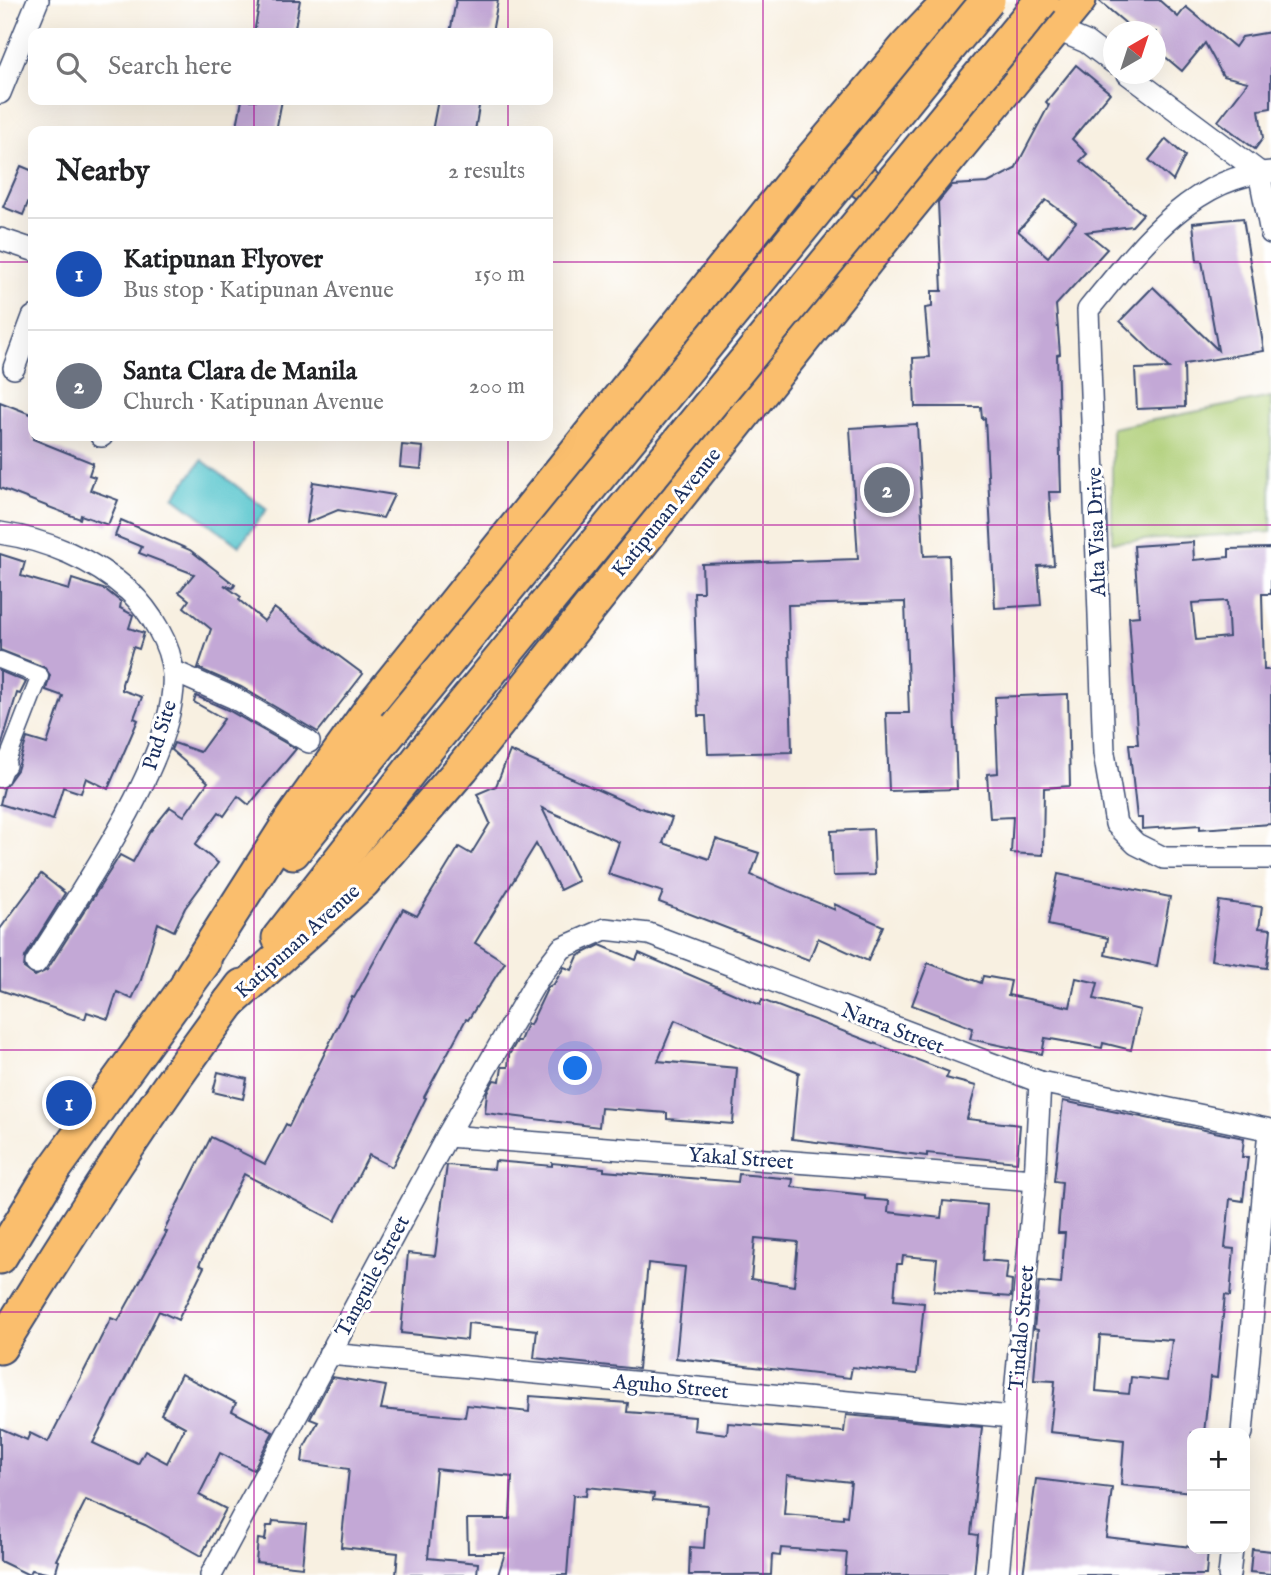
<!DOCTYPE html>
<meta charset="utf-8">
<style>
body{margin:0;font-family:"IM FELL English",serif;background:#f6f6f6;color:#202124}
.controls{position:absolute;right:21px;bottom:21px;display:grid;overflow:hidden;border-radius:14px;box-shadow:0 7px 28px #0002}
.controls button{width:63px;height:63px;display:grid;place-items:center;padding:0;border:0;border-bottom:2px solid #e0e0e0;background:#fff;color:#202124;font:35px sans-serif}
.compass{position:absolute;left:1103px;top:21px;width:63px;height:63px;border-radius:50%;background:#fff;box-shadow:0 7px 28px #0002;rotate:39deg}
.you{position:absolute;left:576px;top:1069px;width:24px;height:24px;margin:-18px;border:5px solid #fff;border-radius:50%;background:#1a73e8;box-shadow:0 0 0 10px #1a73e833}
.badge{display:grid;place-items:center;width:46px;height:46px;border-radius:50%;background:#d93025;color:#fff;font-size:23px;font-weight:700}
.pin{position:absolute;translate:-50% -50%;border:4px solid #fff;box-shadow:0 2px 7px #0006}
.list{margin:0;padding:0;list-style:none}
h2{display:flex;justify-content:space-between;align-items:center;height:91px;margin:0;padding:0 28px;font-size:30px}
h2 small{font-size:23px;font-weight:400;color:#757577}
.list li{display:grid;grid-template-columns:46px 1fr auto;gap:21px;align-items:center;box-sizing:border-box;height:112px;padding:0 28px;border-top:2px solid #e0e0e0}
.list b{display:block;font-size:26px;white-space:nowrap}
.list p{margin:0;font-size:23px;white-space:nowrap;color:#757577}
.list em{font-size:23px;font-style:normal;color:#757577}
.icon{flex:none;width:38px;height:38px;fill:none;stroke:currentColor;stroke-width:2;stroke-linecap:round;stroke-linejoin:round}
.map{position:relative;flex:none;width:1271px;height:1575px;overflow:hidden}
.search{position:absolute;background:#fff;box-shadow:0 7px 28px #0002;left:28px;top:28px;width:525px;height:77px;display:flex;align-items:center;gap:18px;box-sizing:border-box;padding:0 24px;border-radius:14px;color:#757577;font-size:26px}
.panel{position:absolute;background:#fff;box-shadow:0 7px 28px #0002;left:28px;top:126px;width:525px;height:315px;border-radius:14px}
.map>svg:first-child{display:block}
.green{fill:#adcd75;stroke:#647e6a;stroke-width:2}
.water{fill:#58c6ce;stroke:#3a7a96;stroke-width:2}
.building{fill:#c3a8d6;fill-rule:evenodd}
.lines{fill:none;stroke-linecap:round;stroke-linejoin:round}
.pedestrian-casing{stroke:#3c4c72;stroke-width:19}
.minor-casing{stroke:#3c4c72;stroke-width:24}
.primary-casing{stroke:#3c4c72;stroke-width:37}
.pedestrian{stroke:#fff;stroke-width:16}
.minor{stroke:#fff;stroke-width:21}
.primary{stroke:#fabe6d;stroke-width:33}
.primary-bridge-casing{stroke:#3c4c72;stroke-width:37;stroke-linecap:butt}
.primary-bridge{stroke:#fabe6d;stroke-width:33}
.grid{fill:none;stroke:#b5179e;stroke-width:2;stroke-opacity:0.55}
.labels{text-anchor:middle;stroke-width:6;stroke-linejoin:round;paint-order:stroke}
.street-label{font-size:21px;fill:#1b2f5e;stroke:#fff}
</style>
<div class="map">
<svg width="1271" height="1575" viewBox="0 0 1271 1575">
<rect width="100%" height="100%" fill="#fff"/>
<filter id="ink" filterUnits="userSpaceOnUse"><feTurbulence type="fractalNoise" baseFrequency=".0143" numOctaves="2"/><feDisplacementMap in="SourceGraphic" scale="14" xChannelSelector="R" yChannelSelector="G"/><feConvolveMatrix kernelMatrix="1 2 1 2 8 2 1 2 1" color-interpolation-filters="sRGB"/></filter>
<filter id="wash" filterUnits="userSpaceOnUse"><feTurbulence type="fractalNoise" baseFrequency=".00686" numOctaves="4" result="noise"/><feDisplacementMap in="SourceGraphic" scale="28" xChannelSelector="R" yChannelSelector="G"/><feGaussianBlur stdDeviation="1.57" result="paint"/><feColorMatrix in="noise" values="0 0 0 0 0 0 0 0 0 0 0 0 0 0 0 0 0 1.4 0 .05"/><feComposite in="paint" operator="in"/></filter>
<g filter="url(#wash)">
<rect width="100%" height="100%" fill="#f8f0e1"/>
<!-- green -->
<path class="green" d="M1271,397v135l-159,10v-114z"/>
<!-- water -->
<path class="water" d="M202,460l65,49 -28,37 -65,-49z"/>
<g id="blocks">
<!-- building -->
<g class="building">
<path d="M260,0h40l-6,33h-40z"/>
<path d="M456,0h42l-6,33h-42z"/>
<path d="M1098,0h61l19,17 8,-10 49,40 7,-10 29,-5v76l-12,2 4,28 -8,11 -37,-28 30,-39 -25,-6 -18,-33 -23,28 -26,-22v-17h-20z"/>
<path d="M1076,65l34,28 -38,46 15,15 -7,7 63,53 -11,12 -46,6 21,17 -51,56 4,49 -3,1 4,137h-12l5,73 -16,1 3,39 -46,3 -10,-190 -3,1 -1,-12h-66l-2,-49 16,-1 -4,-49 7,-1v-16h10l-4,-89 14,-17 36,-2 27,-14 34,-64 -3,-3zM1046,200l30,22 -28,35 -30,-26z"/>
<path d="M242,100h40l-6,31h-40z"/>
<path d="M438,100h42l-5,31h-43z"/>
<path d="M1166,139l19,17 -12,25 -24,-21z"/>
<path d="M21,166l12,5v19l-10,25 -20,-8z"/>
<path d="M1243,218l21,133 -80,13 1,43 -48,2 -2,-40 34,-1 -49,-47 33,-34 65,63 -16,-89h-5l-4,-38z"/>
<path d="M0,402l33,13v24l60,24 -4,12 6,2 -5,13 28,10 -10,25 -27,-10 -1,4 -80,-31z"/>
<path d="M917,424l7,132 25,-1 8,234 -68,2 -3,-78h23l-4,-111 -117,3 4,147 -84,2 -2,-38h-8l-4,-124h9l-1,-28 156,-5 -8,-131z"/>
<path d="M402,445l21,2 -2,22 -21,-2z"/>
<path d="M313,482l81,13 -11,23 -45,-8 -31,13z"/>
<path d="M121,520l69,30 45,35 -2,3 -9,-3 17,12 -2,3 25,21 10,-13 89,66 -45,58 -77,-45 -43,-19 13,-39 -27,-22 5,-7 -10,-8 15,-18 -55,-21 3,-6 -27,-11z"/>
<path d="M1193,542l1,18 35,-3v-8l42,-1v46h-9l2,76h7v154l-71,5v-4l-58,4v-11h-5l-8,-74h9l-9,-127 10,-1 -5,-70zM1227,601l2,36 -33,3 -4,-37z"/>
<path d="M0,554l25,8 -4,14 48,14 3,-11 34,11 15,12 -1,6 13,7 -4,13 15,5 -5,16 -6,-2 -11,37v6l20,7 -8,21 4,2 -30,69 -22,-11 -5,15 -18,-6 -10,33 -53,-16 4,-16 13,-18 10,-32 20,6 16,-48 -17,-6 4,-15 -6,-8 -44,-17z"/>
<path d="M0,671l26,11 -6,12 -3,-1 -17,57z"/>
<path d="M1068,694l2,92 -26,2 -1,67 -32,-2 2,-36 -23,1 -3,-44 11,-1 -3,-76z"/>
<path d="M196,696l32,14 68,39 -47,56 -11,-9 -14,20 -5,-4 -24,33 23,18 -33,45 -11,23 -16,-8 -17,57 -9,19 -15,-7 -9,27 -21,-7 -2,7 -85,-29v-61l41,-55 24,19 -40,64 -1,11 11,8 12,-6 73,-115 13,7 16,-29 21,-26 14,9 24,-34 -37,-32 3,-7 26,9 24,-33 -30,-17z"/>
<path d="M510,751l122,54 40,13 -9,25 46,16 7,-20 43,14 -8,22 84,35 -1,-6 49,22 -15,35 -50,-23 -9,22 -150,-58 4,-10 -55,-18 11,-32 -77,-34 36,73 -18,9 -24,-46 -61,99 30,19 -37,58 -2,-1 -42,78 2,1 -34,69 -23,-12 -34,66 -91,-47 -45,91 5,2 -26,53 -19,-9 -66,132 45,21 7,-13 22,12 18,-36 -24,-13 20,-40 55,29 -4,8 41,21 -20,38 -33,-17 -21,42 27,14 -25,47 -56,-31 -59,-25 -30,60 3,1 -4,14 -23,-5 -3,5 -29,-14v-133l27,12 3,-7 18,9 63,-124 7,3 49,-89 -3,-1 47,-94 54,27 21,-40 3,2 63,-129 2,1 49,-89 14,7 42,-69 12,7 19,-31 -13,-29 19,-8z"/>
<path d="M873,829l2,46 -42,1 -2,-45z"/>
<path d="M1058,874l112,23 -13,69 -52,-11 3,-17 -60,-13z"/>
<path d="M1219,901l43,6 -3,21 12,1 -4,39 -56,-8z"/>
<path d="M600,945l36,15 3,-7 121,52 2,-5 187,72 -3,6 30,8 -9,33 53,6 -3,37 -90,-9v3l-135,-17 6,-67 3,1 -126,-53 -17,41 79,7 -4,56 -66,-5v-6l-66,-5 -2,19 -114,-14 2,-21 7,-12 6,1 2,-14h6l1,-12 8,-14h3l7,-17 3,1 18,-38 6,-3 10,-17 8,3 6,-14z"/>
<path d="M928,963l53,20 2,-7 28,5 -3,14 62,12 6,-29 22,5 -4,16 46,11 -9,40 -28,-7 -1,5 -57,-10 -3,16 -72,-15 3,-11 -61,-23z"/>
<path d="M218,1072l29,7 -4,20 -30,-7z"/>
<path d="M1063,1101l181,37 -2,19h6l-5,44 -13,-2 -5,49 9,1 -4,47 -5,-1 -8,83 -7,-1 -6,56h-12v59l-71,-7 3,-45 -74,-8 5,-51 -21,-1 4,-50 -4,-1 5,-47 22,2 4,-51h-7l4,-51 -8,-1zM1100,1335l72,5 -5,41 -36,-4 -2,17 -33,-3z"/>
<path d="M495,1161l57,5v-3l52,5v3l134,11 1,-8 54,5 -1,8 73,8v4l24,2 -1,11 53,6 2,-17 44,4 -4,55 25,2 -2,17 6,1 -1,17 -77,-6 3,-32 -34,-3 -1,8h-5l-3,36 30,3 -7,71 -65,-7 -2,11 -174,-20 9,-91 -37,-4 -10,106 -104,-11 3,-28 -69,-7 -1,17 -66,-7 7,-80 27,3 12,-91 47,4zM755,1238l43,4 -4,44 -43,-7z"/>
<path d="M332,1377l54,9 -5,23 84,8 2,-12 62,7 1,-16 98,7 -1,9 68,5 -1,13 33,4 1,-11 116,9 2,-17 136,12 -11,107 7,1 -4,40h-129l2,-22 -66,-5 -1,8 -8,-1 -1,20h-82l1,-28 14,1 3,-43 -54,-5 1,-6 -67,-7 -1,9 -13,-1 -6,80h-69l7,-22h-37l-1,-34h43l2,-42 -76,-8 -8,89 50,5 -1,12h-81l2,-22 -57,-6 8,-78 -47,-7 2,-15 14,-25 -8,-3zM787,1475l64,7 -4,34 -4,-1v4l-59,-5z"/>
<path d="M1036,1479l76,9 -6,49 102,12 -2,26h-183z"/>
<path d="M273,1521l33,3 -4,43 -46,-5 2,-23 7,1 2,-14h5z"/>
<path d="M1252,1549l19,2v23l-21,-2z"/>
</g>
</g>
</g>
<g filter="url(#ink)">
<use href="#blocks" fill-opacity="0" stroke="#3c4c72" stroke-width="2"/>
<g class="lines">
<defs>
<path id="pedestrian" d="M0,660l40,16 -40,103"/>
<g id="minor">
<path d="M1055,29l31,13 28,21"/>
<path d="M1128,74l131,98 12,61"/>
<path d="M0,93l38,-93"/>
<path d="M1271,172c-80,3 -137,82 -183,138l16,443 12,71 20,20 28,14h107"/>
<path d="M0,239l33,11"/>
<path d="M14,368l19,-51"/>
<path d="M101,436h1"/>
<path d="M0,533c47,7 94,27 129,58 21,20 42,53 44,83 6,79 -94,220 -137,289"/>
<path d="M173,671l61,27 75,44"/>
<path d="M0,763l5,2"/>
<path d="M447,1136l588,44"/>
<path d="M329,1354l683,63"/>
<path d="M1242,1433l27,-303"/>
<path d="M211,1575l236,-439 90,-156 25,-32 43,-19 44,5 391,148 231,48"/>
<path d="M998,1575l37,-395 5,-98"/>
<path d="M1229,1575l3,-26"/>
</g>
<g id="primary">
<path d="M819,168c36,-2 61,24 78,53"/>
<path d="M293,852l102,-126"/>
<path d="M279,938l147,-188"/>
<path d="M189,980l102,-160 83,-116 429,-535 105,-124 43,-45"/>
<path d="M230,1002l133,-120 100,-115 434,-545 182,-222"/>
<path d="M0,1257l50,-82 154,-213"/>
<path d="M0,1347c76,-124 154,-245 242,-361"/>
</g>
</defs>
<!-- pedestrian casing -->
<use href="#pedestrian" class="pedestrian-casing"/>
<!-- minor casing -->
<use href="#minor" class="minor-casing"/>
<!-- primary casing -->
<use href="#primary" class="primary-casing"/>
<!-- pedestrian -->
<use href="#pedestrian" class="pedestrian"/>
<!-- minor -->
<use href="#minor" class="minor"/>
<!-- primary -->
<use href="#primary" class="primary"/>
<defs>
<g id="primary-bridge">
<path d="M395,726l593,-726"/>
<path d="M426,750l616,-750"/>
</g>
</defs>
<!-- primary-bridge casing -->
<use href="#primary-bridge" class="primary-bridge-casing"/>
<!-- primary-bridge -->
<use href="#primary-bridge" class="primary-bridge"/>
</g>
</g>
<!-- grid -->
<path class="grid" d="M254,0v33M508,0v33M763,0v1575M1017,0v1575M254,100v31M508,100v31M0,262h33M548,262h723M254,436v1139M508,436v1139M0,525h1271M0,788h1271M0,1050h1271M0,1312h1271"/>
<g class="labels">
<!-- street labels -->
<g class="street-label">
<text transform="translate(666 512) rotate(-51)" y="7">Katipunan Avenue</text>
<text transform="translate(1096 532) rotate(-92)" y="7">Alta Visa Drive</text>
<text transform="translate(159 735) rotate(-73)" y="7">Pud Site</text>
<text transform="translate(297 941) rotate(-42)" y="7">Katipunan Avenue</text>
<text transform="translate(893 1028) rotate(21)" y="7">Narra Street</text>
<text transform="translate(741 1158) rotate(4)" y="7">Yakal Street</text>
<text transform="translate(372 1276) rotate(-62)" y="7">Tanguile Street</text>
<text transform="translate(1021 1328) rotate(-85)" y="7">Tindalo Street</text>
<text transform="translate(671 1386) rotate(5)" y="7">Aguho Street</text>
</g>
</g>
</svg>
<div class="controls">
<button>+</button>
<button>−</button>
</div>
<svg class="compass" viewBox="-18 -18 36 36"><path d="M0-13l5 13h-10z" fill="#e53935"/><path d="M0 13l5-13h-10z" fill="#757577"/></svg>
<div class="you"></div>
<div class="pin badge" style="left:69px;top:1103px;background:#1a4fb4">1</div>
<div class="pin badge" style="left:887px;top:490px;background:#6b7280">2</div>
<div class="search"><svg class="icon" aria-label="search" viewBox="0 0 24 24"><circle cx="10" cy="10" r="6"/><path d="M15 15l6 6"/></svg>Search here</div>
<section class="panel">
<h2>Nearby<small>2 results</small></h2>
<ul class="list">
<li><span class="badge" style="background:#1a4fb4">1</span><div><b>Katipunan Flyover</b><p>Bus stop · Katipunan Avenue</p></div><em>150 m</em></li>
<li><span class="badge" style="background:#6b7280">2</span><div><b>Santa Clara de Manila</b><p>Church · Katipunan Avenue</p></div><em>200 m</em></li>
</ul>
</section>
</div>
